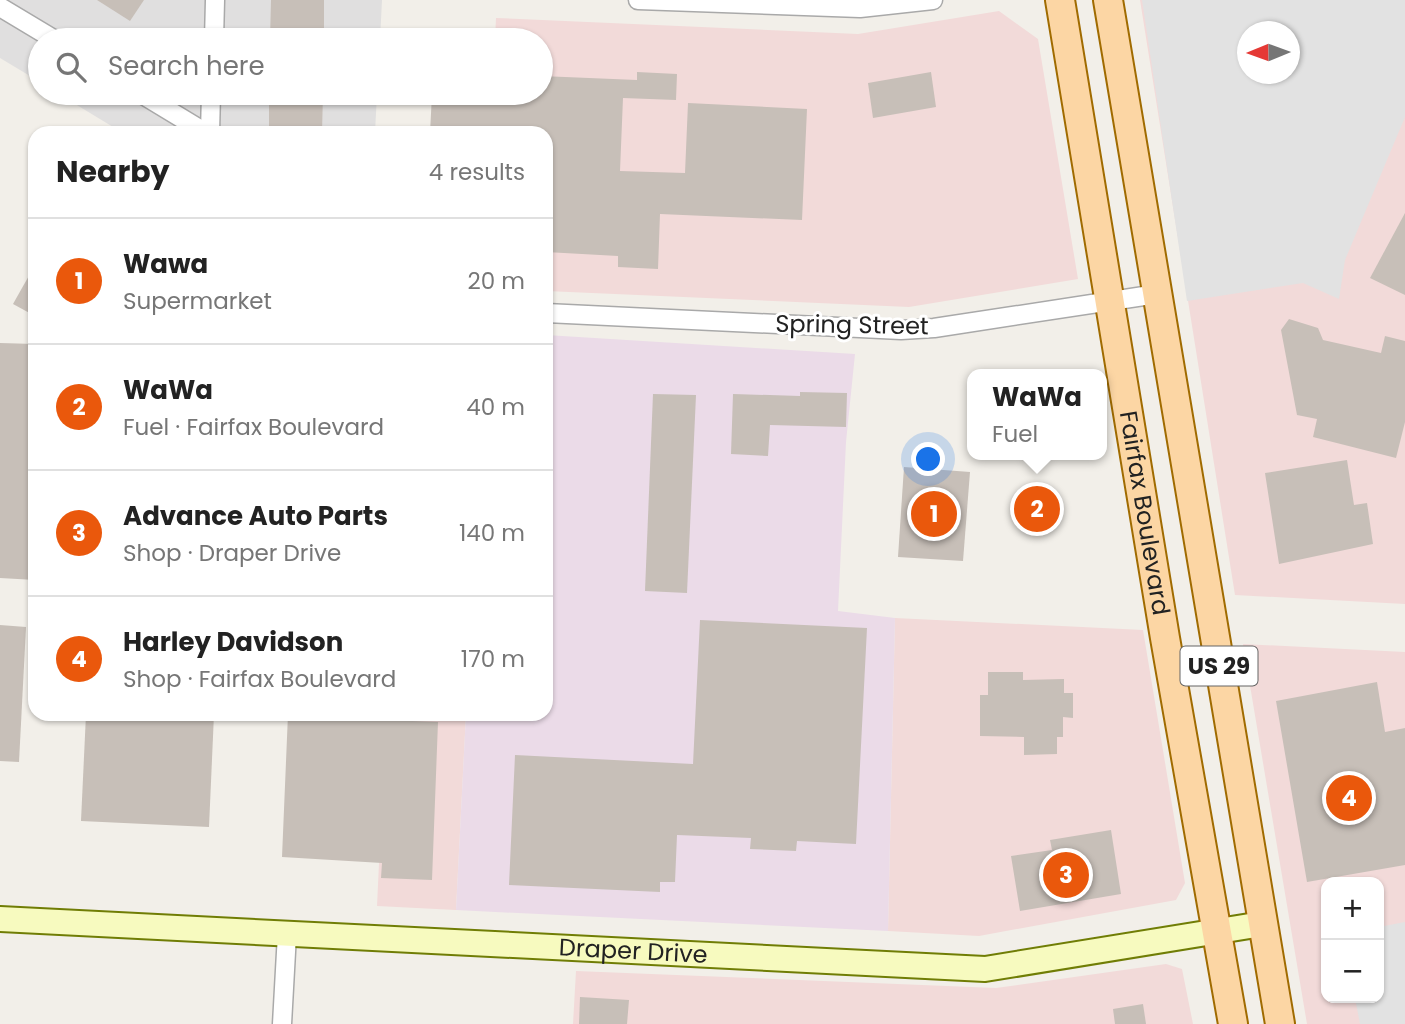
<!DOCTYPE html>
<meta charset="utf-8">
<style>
body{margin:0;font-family:Poppins,sans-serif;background:#f6f6f6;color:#222}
.controls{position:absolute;right:21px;bottom:21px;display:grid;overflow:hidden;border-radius:14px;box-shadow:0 2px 5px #0004}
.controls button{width:63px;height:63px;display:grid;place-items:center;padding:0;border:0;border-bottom:2px solid #e0e0e0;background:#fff;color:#222;font:35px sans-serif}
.compass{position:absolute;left:1237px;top:21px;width:63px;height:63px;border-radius:50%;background:#fff;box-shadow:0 2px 5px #0004;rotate:269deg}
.you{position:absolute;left:929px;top:460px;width:24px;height:24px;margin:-18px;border:5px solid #fff;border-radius:50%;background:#1a73e8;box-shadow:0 0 0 10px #1a73e833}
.badge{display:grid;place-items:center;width:46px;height:46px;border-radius:50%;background:#ea580c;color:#fff;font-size:23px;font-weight:700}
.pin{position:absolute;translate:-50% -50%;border:4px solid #fff;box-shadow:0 2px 7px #0006}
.popup{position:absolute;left:967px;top:369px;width:140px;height:91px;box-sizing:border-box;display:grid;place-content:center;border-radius:14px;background:#fff;filter:drop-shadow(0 2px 5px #0005);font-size:23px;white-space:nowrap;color:#767676}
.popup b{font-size:26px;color:#222}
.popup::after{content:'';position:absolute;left:50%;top:100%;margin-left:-14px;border:14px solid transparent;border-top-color:#fff}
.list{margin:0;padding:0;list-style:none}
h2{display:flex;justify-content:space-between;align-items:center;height:91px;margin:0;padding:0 28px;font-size:30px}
h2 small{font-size:23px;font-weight:400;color:#767676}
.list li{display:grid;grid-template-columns:46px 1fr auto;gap:21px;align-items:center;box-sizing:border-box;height:126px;padding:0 28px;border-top:2px solid #e0e0e0}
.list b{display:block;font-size:26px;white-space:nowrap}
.list p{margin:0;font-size:23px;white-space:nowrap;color:#767676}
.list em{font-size:23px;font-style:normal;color:#767676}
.icon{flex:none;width:38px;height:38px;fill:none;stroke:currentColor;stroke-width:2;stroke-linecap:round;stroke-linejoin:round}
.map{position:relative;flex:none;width:1405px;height:1024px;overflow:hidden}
.search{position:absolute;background:#fff;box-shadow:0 2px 5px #0004;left:28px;top:28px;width:525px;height:77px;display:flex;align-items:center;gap:18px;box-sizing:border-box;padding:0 24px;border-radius:38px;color:#767676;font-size:26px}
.panel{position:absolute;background:#fff;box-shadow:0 2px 5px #0004;left:28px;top:126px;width:525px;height:595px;border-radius:21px}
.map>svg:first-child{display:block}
.residential{fill:#e0dfdf}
.commercial{fill:#f2dad9;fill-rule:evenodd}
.industrial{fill:#ebdbe8}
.parking{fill:#e2e2e2;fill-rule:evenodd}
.building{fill:#c7bfb8}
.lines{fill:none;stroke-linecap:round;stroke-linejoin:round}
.street-casing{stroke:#a9a9a9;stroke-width:21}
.secondary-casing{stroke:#707d05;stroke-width:28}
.primary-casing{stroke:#a06b00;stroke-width:32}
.street{stroke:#fff;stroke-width:18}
.secondary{stroke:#f7fabf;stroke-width:24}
.primary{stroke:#fcd6a4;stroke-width:28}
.labels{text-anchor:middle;stroke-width:6;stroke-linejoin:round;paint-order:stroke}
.shield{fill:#fff;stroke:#646464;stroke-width:2}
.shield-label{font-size:23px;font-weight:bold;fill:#222}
.street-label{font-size:24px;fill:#222;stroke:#fff}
</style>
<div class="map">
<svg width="1405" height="1024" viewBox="0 0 1405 1024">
<rect width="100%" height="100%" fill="#f2efe9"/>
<!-- residential -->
<g class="residential">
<path d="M0,0h382l-2,40h-340v42l-40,-24z"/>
<path d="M57,93h320l-2,40h-252z"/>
</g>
<!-- commercial -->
<g class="commercial">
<path d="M1140,0h265v604l-170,-9zM1248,32h42v42h-42z"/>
<path d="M999,11l39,28 40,240 -169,28 -363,-16v-158h-55l2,-40h48v-53h-46l1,-22 362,16z"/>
<path d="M895,618l248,12 42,253 -9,17 -197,36 -91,-5z"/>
<path d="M1243,644l162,8v372h-98zM1326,882h53v116h-53z"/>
<path d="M386,714h80l-10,196 -79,-4z"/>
<path d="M1166,964l16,5 11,55h-620l3,-53 420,17z"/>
</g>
<!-- industrial -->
<path class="industrial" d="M546,335l309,19 -9,88 -8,169 57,7 -7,313 -432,-21 10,-196h80z"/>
<!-- parking -->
<g class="parking">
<path d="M1142,0h263v117l-60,143 -6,39 -36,-16 -116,18zM1248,32h42v42h-42z"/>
<path d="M1405,922v102h-45l-5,-26h24v-71z"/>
</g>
<!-- building -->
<g class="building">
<path d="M97,0h47l-14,21z"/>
<path d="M271,0h53v40h-54z"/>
<path d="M637,72l40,2 -1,26 -53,-2 -3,73 65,2 3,-70 119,6 -5,111 -142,-6 -2,55 -40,-2v-11l-72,-4v-119h-116l2,-39 77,4v-5h32v-17l96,4z"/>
<path d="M931,72l5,35 -63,11 -5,-35z"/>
<path d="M269,93h54l-1,40h-53z"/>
<path d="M1405,213v82l-35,-17z"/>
<path d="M35,265v51l-22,-12z"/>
<path d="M1289,319l29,9 5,12 58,13 4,-17 20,5v81l-9,36 -83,-21 4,-18 -20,-4 -16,-85z"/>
<path d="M0,343l35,1v236l-35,-2z"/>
<path d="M800,392l47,1 -1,34 -76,-2 -2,31 -37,-2 2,-60 67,2z"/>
<path d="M653,394l43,1 -9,198 -42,-2z"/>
<path d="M1347,460l7,45 13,-2 6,41 -94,20 -14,-91z"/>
<path d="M904,467l66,5 -7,89 -65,-4z"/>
<path d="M700,620l167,8 -11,216 -59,-3 -1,10 -46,-2 1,-11 -74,-3 -2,47h-15v10l-151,-7 6,-130 178,9z"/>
<path d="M0,625l26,2 -7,135 -19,-1z"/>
<path d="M988,672h35v8l41,-1v14h9v25l-10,-1v20h-6v17l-33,1v-18l-44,-1v-41h8z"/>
<path d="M1377,682l8,50 20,-4v137l-98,17 -31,-181z"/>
<path d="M86,714h128l-5,113 -128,-6z"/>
<path d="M288,714h100v6l50,2 -6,158 -51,-2 1,-15 -100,-6z"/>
<path d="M1111,830l10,64 -101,17 -9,-55 41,-6 -2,-10z"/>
<path d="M580,997l49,3 -2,24h-48z"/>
<path d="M1143,1004l3,20h-31l-2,-15z"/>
</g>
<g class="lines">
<defs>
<g id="street">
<path d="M638,0l222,8 73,-8"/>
<path d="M0,7l55,33"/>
<path d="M214,40l1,-40"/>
<path d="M140,93l66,40"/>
<path d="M210,133l1,-40"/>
<path d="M546,313l355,17 33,-2 223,-34"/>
<path d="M282,1024l5,-90"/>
</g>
<g id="secondary">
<path id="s1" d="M0,919l985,50 277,-45"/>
</g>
<g id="primary">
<path id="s2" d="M1060,0l105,638 68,386"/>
<path d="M1108,0l172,1024"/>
</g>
</defs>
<!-- street casing -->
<use href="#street" class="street-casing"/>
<!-- secondary casing -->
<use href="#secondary" class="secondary-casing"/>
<!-- primary casing -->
<use href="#primary" class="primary-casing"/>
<!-- street -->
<use href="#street" class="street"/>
<!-- secondary -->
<use href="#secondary" class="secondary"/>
<!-- primary -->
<use href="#primary" class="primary"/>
</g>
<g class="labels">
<!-- shield labels -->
<rect class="shield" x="1180.5" y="646.5" width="77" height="39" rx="5"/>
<g class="shield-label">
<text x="1219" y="674">US 29</text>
</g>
<!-- street labels -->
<g class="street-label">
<text transform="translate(852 325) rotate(1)" y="8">Spring Street</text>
<text dy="8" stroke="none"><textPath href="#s2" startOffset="520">Fairfax Boulevard</textPath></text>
<text dy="8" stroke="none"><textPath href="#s1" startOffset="634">Draper Drive</textPath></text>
</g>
</g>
</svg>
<div class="controls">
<button>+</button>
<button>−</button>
</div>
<svg class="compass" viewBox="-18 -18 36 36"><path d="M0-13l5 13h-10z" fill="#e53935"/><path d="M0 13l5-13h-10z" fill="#767676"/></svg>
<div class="you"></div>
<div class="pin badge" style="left:934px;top:514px">1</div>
<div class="pin badge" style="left:1037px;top:509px">2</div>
<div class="popup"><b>WaWa</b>Fuel</div>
<div class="pin badge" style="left:1066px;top:875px">3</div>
<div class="pin badge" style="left:1349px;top:798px">4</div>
<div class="search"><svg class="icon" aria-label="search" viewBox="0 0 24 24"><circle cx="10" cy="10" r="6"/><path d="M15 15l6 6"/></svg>Search here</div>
<section class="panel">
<h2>Nearby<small>4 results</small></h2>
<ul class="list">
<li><span class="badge">1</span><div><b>Wawa</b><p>Supermarket</p></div><em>20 m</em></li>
<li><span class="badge">2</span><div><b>WaWa</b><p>Fuel · Fairfax Boulevard</p></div><em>40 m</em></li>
<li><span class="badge">3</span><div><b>Advance Auto Parts</b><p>Shop · Draper Drive</p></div><em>140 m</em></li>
<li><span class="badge">4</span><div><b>Harley Davidson</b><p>Shop · Fairfax Boulevard</p></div><em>170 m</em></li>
</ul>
</section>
</div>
